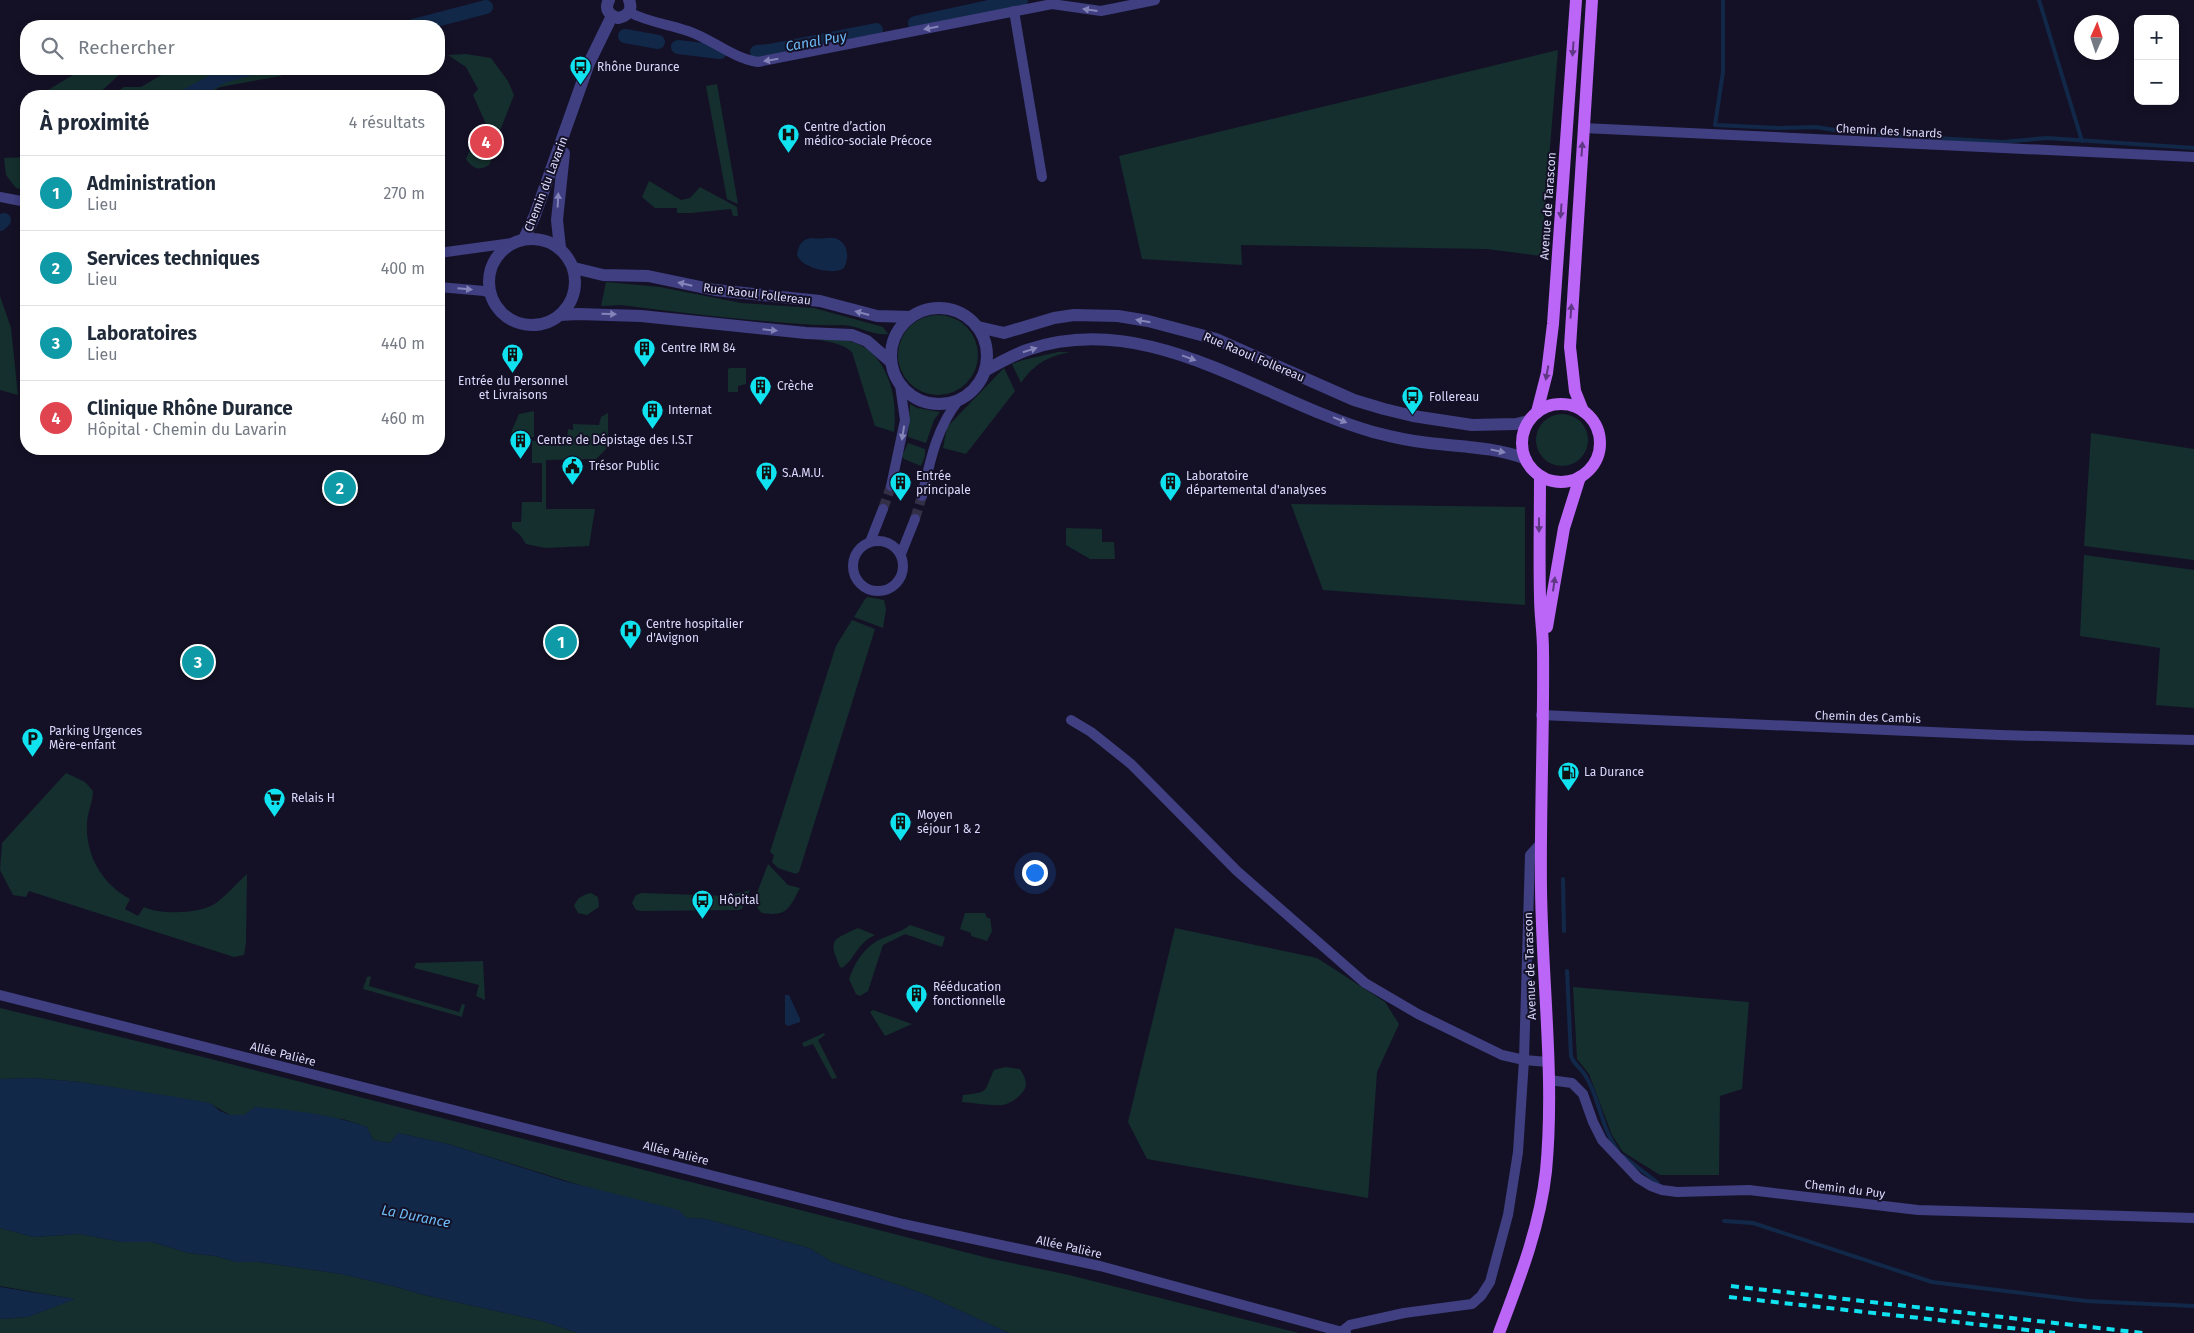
<!DOCTYPE html>
<html lang="fr">
<meta charset="utf-8">
<style>
body{margin:0;font-family:"Fira Sans",sans-serif;background:#f6f6f7;color:#1f2937}
.controls{position:absolute;right:15px;top:15px;display:grid;overflow:hidden;border-radius:10px;box-shadow:0 2px 8px #0003}
.controls button{width:45px;height:45px;display:grid;place-items:center;padding:0;border:0;border-bottom:1px solid #e0e1e3;background:#fff;color:#1f2937;font:25px sans-serif}
.compass{position:absolute;left:2074px;top:15px;width:45px;height:45px;border-radius:50%;background:#fff;box-shadow:0 2px 8px #0003;rotate:3deg}
.you{position:absolute;left:1034px;top:872px;width:18px;height:18px;margin:-12px;border:4px solid #fff;border-radius:50%;background:#1a73e8;box-shadow:0 0 0 8px #1a73e833}
.badge{display:grid;place-items:center;width:32px;height:32px;border-radius:50%;background:#b45309;color:#fff;font-size:16px;font-weight:700}
.pin{position:absolute;translate:-50% -50%;border:2px solid #fff;box-shadow:0 1px 5px #0006}
.list{margin:0;padding:0;list-style:none}
h2{display:flex;justify-content:space-between;align-items:center;height:65px;margin:0;padding:0 20px;font-size:21px}
h2 small{font-size:16px;font-weight:400;color:#747a83}
.list li{display:grid;grid-template-columns:32px 1fr auto;gap:15px;align-items:center;box-sizing:border-box;height:75px;padding:0 20px;border-top:1px solid #e0e1e3}
.list b{display:block;font-size:19px;white-space:nowrap}
.list p{margin:0;font-size:16px;white-space:nowrap;color:#747a83}
.list em{font-size:16px;font-style:normal;color:#747a83}
.icon{flex:none;width:28px;height:28px;fill:none;stroke:currentColor;stroke-width:2;stroke-linecap:round;stroke-linejoin:round}
.map{position:relative;flex:none;width:2194px;height:1333px;overflow:hidden}
.search{position:absolute;background:#fff;box-shadow:0 2px 8px #0003;left:20px;top:20px;width:425px;height:55px;display:flex;align-items:center;gap:12px;box-sizing:border-box;padding:0 18px;border-radius:20px;color:#747a83;font-size:19px}
.panel{position:absolute;background:#fff;box-shadow:0 2px 8px #0003;left:20px;top:90px;width:425px;height:365px;border-radius:20px}
.map>svg:first-child{display:block}
.green{fill:#142f2d}
.water{fill:#122849}
.lines{fill:none;stroke-linecap:round;stroke-linejoin:round}
.stream{stroke:#122849;stroke-width:4}
.canal{stroke:#122849;stroke-width:14}
.minor-tunnel{stroke:#322f46;stroke-width:10;stroke-dasharray:10 5;stroke-linecap:butt}
.minor{stroke:#3f3f82;stroke-width:10}
.tertiary{stroke:#3f3f82;stroke-width:12}
.primary{stroke:#bb66f6;stroke-width:12}
.rail{stroke:#10e2f0;stroke-width:4;stroke-dasharray:8 6;stroke-linecap:butt}
.oneway{fill:#8584b9}
.oneway2{fill:#5f3784}
.labels{text-anchor:middle;stroke-width:4;stroke-linejoin:round;paint-order:stroke}
.poi-label{font-size:12px;fill:#dbd8fd;stroke:#141126;text-anchor:start}
.street-label{font-size:12px;fill:#dbd8fd;stroke:#141126}
.water-label{font-size:14px;font-style:italic;fill:#6cbbf6;stroke:#141126}
</style>
<div class="map">
<svg width="2194" height="1333" viewBox="0 0 2194 1333">
<rect width="100%" height="100%" fill="#141126"/>
<!-- green -->
<g class="green">
<path d="M1558,50l-17,206 -55,-7 -245,-4 1,20 -100,-6 -23,-103z"/>
<path d="M466,54l25,4 17,23 6,14 -15,38h-9l-17,-38 5,-6 -12,-22 -18,-12z"/>
<path d="M83,69h39l-1,4 -25,23h-58z"/>
<path d="M188,69h91l2,7 -61,11 -16,9h-93l13,-9h17l27,-16z"/>
<path d="M717,84l21,120 -11,-5 -21,-113z"/>
<path d="M481,144l14,2 1,3 -7,16c-10,6 -16,4 -23,-6l3,-7z"/>
<path d="M26,157v33l-10,-2 -10,-13 -2,-17z"/>
<path d="M649,181l32,19 9,-2 10,-11 37,20 1,9h-5l-2,-7 -40,4h-14v-5h-22l-13,-11z"/>
<path d="M606,282l54,5 81,16 73,5 69,19 5,7c-17,2 -31,-10 -48,-9 -25,1 -50,-2 -76,-4 -48,-4 -96,-10 -143,-16l-20,1z"/>
<path d="M0,296l11,32 7,67 -18,-5z"/>
<circle cx="938" cy="355" r="40"/>
<path d="M815,339c14,1 31,-1 43,5 32,14 40,58 36,88l-19,-6 -23,-74c-10,-9 -24,-10 -37,-13z"/>
<path d="M1058,352h12c-23,5 -36,12 -49,31l-9,-19 11,-4z"/>
<path d="M730,368h16v16l-8,2v6h-10v-23z"/>
<path d="M1004,368l11,23 -49,63 -23,-6 4,-21z"/>
<path d="M910,404l7,4 23,4 -6,8 -8,23 -18,-6z"/>
<path d="M534,411v26l-23,1 1,-8 7,-16z"/>
<path d="M608,413v34l-12,12 -50,1v49h49l-6,37 -44,2 -19,-4 -6,-9 -8,-7v-6h9l1,-20h20v-39h-10v-22l35,-1 1,-11 5,1v-6l26,1 2,-8z"/>
<circle cx="1562" cy="440" r="26"/>
<path d="M2091,433l103,16v111l-110,-14z"/>
<path d="M908,443l17,6v7l-4,10 -17,-7 -2,-3z"/>
<path d="M1291,504l234,3v98l-202,-15z"/>
<path d="M1066,528l36,1v13h12l1,17h-25l-24,-14z"/>
<path d="M2084,555l110,15v138l-38,-3 4,-57 -80,-12z"/>
<path d="M868,597l16,3 2,9 -3,19 -29,-11 11,-18z"/>
<path d="M852,620l23,9 -76,243 -3,2 -18,-6 -6,-6 2,-7 -4,-3 66,-206z"/>
<path d="M66,773l19,9 8,9c0,10 -5,20 -6,31 -2,33 15,62 43,77l-5,10 13,7 6,-9c16,8 57,7 72,-4 11,-8 21,-20 31,-29l-1,69 -2,12 -10,2 -205,-66 -3,6 -13,-2 -13,-25 2,-27z"/>
<path d="M768,864l20,21 12,3c-11,20 -12,29 -38,25l-4,-4 -3,-11z"/>
<path d="M750,890l-8,19 -3,1 -98,1 -5,-1 -4,-7 4,-8 6,-2 85,3z"/>
<path d="M591,893l7,4 1,10 -12,8 -9,-2 -4,-7c3,-8 8,-11 17,-13z"/>
<path d="M965,913h20l2,5h3l2,13 -5,10 -16,-5v-3l-11,-4z"/>
<path d="M910,925l35,12 -3,10 -37,-13 -22,11 -15,46 -8,5 -4,-2 -7,-15c5,-14 12,-27 25,-36 11,-8 25,-9 36,-18z"/>
<path d="M858,928l17,7c-19,9 -19,23 -33,33l-2,-1c-12,-28 -8,-27 18,-39z"/>
<path d="M1175,928l142,30 68,44 14,22 -22,48 -9,126 -221,-39 -19,-37z"/>
<path d="M483,961l2,39 -9,-4 3,-11 -65,-17 2,-5z"/>
<path d="M371,976l-2,10 90,26 3,-8 3,1 -3,12 -99,-28 4,-12z"/>
<path d="M1573,987l176,15 -7,87 -22,7 -1,79h-59l-37,-23 -11,-17 -23,-61 -12,-15z"/>
<path d="M0,1008l207,50 781,200 81,17 230,58h-290l-85,-39 -92,-32 -23,-14 -103,-29 -20,-1 -238,-74 -50,-11 -8,10 -17,-3 -6,-13 -24,-8 -113,-4 -21,-12 -129,-21 -47,-4 -33,1z"/>
<path d="M873,1010l39,14 -27,12 -15,-24z"/>
<path d="M824,1033l1,2 -7,5 19,38 -5,1 -19,-35 -9,3 -2,-4z"/>
<path d="M1005,1067l15,2c3,5 6,10 6,15 0,9 -15,20 -23,21 -13,1 -28,-2 -41,-3l1,-7c27,-3 20,-2 31,-25z"/>
<path d="M0,1228l33,9 47,-3 42,8h30l36,11 27,3 21,6h23l82,12 56,13 23,7 122,27 36,12h-578v-14l28,-2 46,-18 -74,-13z"/>
</g>
<!-- water -->
<g class="water">
<path d="M813,238c8,2 18,-2 24,1 12,5 12,20 7,29 -11,8 -42,0 -47,-13 1,-10 6,-17 16,-17z"/>
<path d="M785,995h4l11,24v3l-12,4 -3,-2z"/>
<path d="M33,1078l47,4 96,15 34,6 10,8 10,4h14l11,-8c38,3 75,7 112,20l6,13 17,3 8,-10 50,11 116,37 115,29 7,8 20,1 103,29 23,14 92,32 85,39h-431l-36,-12 -122,-27 -23,-7 -56,-13 -82,-12h-23l-21,-6 -27,-3 -36,-11h-30l-43,-8 -46,3 -33,-9v-149z"/>
<path d="M0,1287l75,12 -47,18 -28,2z"/>
</g>
<g class="lines">
<!-- stream -->
<g class="stream">
<path d="M1723,0v72l-8,53 64,3 37,-1 38,6 148,9 45,-4 147,10"/>
<path d="M2039,0l43,141"/>
<path d="M1563,879l1,52"/>
<path d="M1567,971l4,85c3,9 10,12 14,19 15,23 15,51 33,76"/>
<path d="M1623,1156l35,27"/>
<path d="M1724,1221l29,2 179,59 154,19 108,5"/>
</g>
<!-- canal -->
<g class="canal">
<path d="M915,23l106,-23"/>
<path d="M413,26l73,-19"/>
<path d="M625,36l33,6"/>
<path d="M678,47l42,5"/>
<path d="M757,52l12,-1 107,-21"/>
<path d="M186,96l37,-20 27,-7"/>
<path d="M0,224l4,-4"/>
</g>
<!-- minor-tunnel -->
<g class="minor-tunnel">
<path d="M883,509l8,-23"/>
<path d="M915,519l7,-23"/>
</g>
<!-- minor -->
<g class="minor">
<path d="M1014,11l28,166"/>
<path d="M629,12c18,10 39,12 59,19 24,8 44,27 70,31l294,-58 49,7 54,-11"/>
<path d="M1583,128l611,29"/>
<path d="M0,197l26,5"/>
<path d="M439,253l73,-10"/>
<path d="M439,287l45,4 6,2"/>
<path d="M891,486l14,-66 -5,-35"/>
<path d="M922,496c8,-34 14,-67 36,-95"/>
<circle cx="878" cy="566" r="25"/>
<path d="M870,542l13,-33"/>
<path d="M901,554l14,-35"/>
<path d="M1541,715l459,20 194,5"/>
<path d="M1071,720l20,12 40,32 106,107 128,112 53,31 84,41 22,5 24,2"/>
<path d="M0,995l903,229 197,42 246,67"/>
<path d="M1549,1080l23,3 11,11 10,28 9,18 36,38 13,8 11,4 15,2 72,-2 169,20 276,8"/>
<path d="M1341,1332l9,-7 54,-12 68,-9 9,-8 9,-14 18,-67 10,-63 6,-92 6,-205 10,-11"/>
</g>
<!-- tertiary -->
<g class="tertiary">
<path d="M609,0c-5,9 0,15 9,18 10,-2 15,-8 11,-18"/>
<circle cx="532" cy="282" r="43"/>
<path d="M524,239l11,-24 54,-152 23,-47"/>
<path d="M560,248l-3,-28 7,-67"/>
<path d="M574,268l29,7 45,1 67,14 105,11 57,15 34,1"/>
<circle cx="939" cy="356" r="48"/>
<path d="M560,315l18,-1 63,2 165,17 46,2 15,6 24,21"/>
<path d="M978,327l26,6 50,-15 20,-3 44,1 30,5 68,18 138,61 30,9 29,7 59,9 44,-1 13,-3"/>
<path d="M986,370c13,-7 27,-15 41,-20 122,-42 234,50 346,82 19,5 37,9 56,11 33,4 66,4 97,16"/>
</g>
<!-- primary -->
<g class="primary">
<circle cx="1561" cy="443" r="39"/>
<path d="M1583,411l-8,-20 -5,-44 22,-347"/>
<path d="M1537,412l10,-39 6,-49 23,-324"/>
<path d="M1547,627l17,-99 16,-51"/>
<path d="M1499,1333c20,-53 41,-106 47,-162 9,-94 -4,-189 -5,-283 -1,-79 3,-159 2,-238 0,-18 -3,-35 -3,-53 -1,-40 0,-81 0,-121"/>
</g>
<!-- rail -->
<g class="rail">
<path d="M1731,1286l412,47"/>
<path d="M1729,1297l326,36"/>
</g>
</g>
<!-- one-way arrows -->
<defs><path id="oneway-solid" d="M-6-.8H1V-3.2L6.5 0L1 3.2V.8H-6Z" transform="scale(1.25)"/></defs>
<g class="oneway">
<use href="#oneway-solid" transform="translate(1090 10) rotate(-172)"/>
<use href="#oneway-solid" transform="translate(931 28) rotate(169)"/>
<use href="#oneway-solid" transform="translate(771 60) rotate(171)"/>
<use href="#oneway-solid" transform="translate(558 200) rotate(-87)"/>
<use href="#oneway-solid" transform="translate(685 284) rotate(-167)"/>
<use href="#oneway-solid" transform="translate(465 289) rotate(5)"/>
<use href="#oneway-solid" transform="translate(862 313) rotate(-165)"/>
<use href="#oneway-solid" transform="translate(609 314) rotate(1)"/>
<use href="#oneway-solid" transform="translate(1143 321) rotate(-170)"/>
<use href="#oneway-solid" transform="translate(770 330) rotate(6)"/>
<use href="#oneway-solid" transform="translate(1030 350) rotate(-17)"/>
<use href="#oneway-solid" transform="translate(1189 358) rotate(20)"/>
<use href="#oneway-solid" transform="translate(1340 420) rotate(22)"/>
<use href="#oneway-solid" transform="translate(903 433) rotate(99)"/>
<use href="#oneway-solid" transform="translate(1498 451) rotate(12)"/>
</g>
<g class="oneway2">
<use href="#oneway-solid" transform="translate(1573 49) rotate(94)"/>
<use href="#oneway-solid" transform="translate(1582 149) rotate(-86)"/>
<use href="#oneway-solid" transform="translate(1561 211) rotate(94)"/>
<use href="#oneway-solid" transform="translate(1571 311) rotate(-86)"/>
<use href="#oneway-solid" transform="translate(1547 373) rotate(100)"/>
<use href="#oneway-solid" transform="translate(1539 525) rotate(90)"/>
<use href="#oneway-solid" transform="translate(1554 584) rotate(-82)"/>
</g>
<!-- icons -->
<defs>
<symbol id="bus-pin" viewBox="-11 -11 22 30"><path d="M0 17L-7.5 6A9.5 9.5 0 1 1 7.5 6Z" fill="#10e2f0" stroke="#141126"/><path d="M-5-6H5V4H4V6H2V4H-2V6H-4V4H-5ZM-3.5-4V0h7V-4ZM-3.5 1.2v1.5H-2V1.2ZM2 1.2v1.5H3.5V1.2Z" fill="#111"/></symbol>
<symbol id="hospital-pin" viewBox="-11 -11 22 30"><path d="M0 17L-7.5 6A9.5 9.5 0 1 1 7.5 6Z" fill="#10e2f0" stroke="#141126"/><path d="M-5-5h3v3.5h4V-5h3V5h-3V1.5h-4V5h-3Z" fill="#111"/></symbol>
<symbol id="building-pin" viewBox="-11 -11 22 30"><path d="M0 17L-7.5 6A9.5 9.5 0 1 1 7.5 6Z" fill="#10e2f0" stroke="#141126"/><path d="M-4-6H4V6H1V3H-1V6H-4ZM-2.5-4.3h1.7v1.8h-1.7ZM.8-4.3h1.7v1.8H.8ZM-2.5-1h1.7V.8h-1.7ZM.8-1h1.7V.8H.8Z" fill="#111"/></symbol>
<symbol id="civic-pin" viewBox="-11 -11 22 30"><path d="M0 17L-7.5 6A9.5 9.5 0 1 1 7.5 6Z" fill="#10e2f0" stroke="#141126"/><path d="M-.6-6.5H3V-4.5H.6V-3L4-1V1h2V6H-6V1h2V-1L-.6-3ZM-1.2 2.5V6h2.4V2.5Z" fill="#111"/></symbol>
<symbol id="parking-pin" viewBox="-11 -11 22 30"><path d="M0 17L-7.5 6A9.5 9.5 0 1 1 7.5 6Z" fill="#10e2f0" stroke="#141126"/><path d="M-3.5-5.5H1a3.5 3.5 0 0 1 0 7H-1V5.5H-3.5ZM-1-3.4V-.6H.8a1.4 1.4 0 0 0 0-2.8Z" fill="#111"/></symbol>
<symbol id="fuel-pin" viewBox="-11 -11 22 30"><path d="M0 17L-7.5 6A9.5 9.5 0 1 1 7.5 6Z" fill="#10e2f0" stroke="#141126"/><path d="M-5.5-6h7V0h2V4h1.3V-2.5L3-4.5l.8-.8L6-3V5H2.5V1h-1V6h-7ZM-4.2-4.7v3.2H.2V-4.7Z" fill="#111"/></symbol>
<symbol id="supermarket-pin" viewBox="-11 -11 22 30"><path d="M0 17L-7.5 6A9.5 9.5 0 1 1 7.5 6Z" fill="#10e2f0" stroke="#141126"/><path d="M-6-5.5h2.5l.6 2H6L4.5 2H-2.5L-4.4-4H-6ZM-1.5 3.2a1.3 1.3 0 1 0 .1 0ZM3 3.2a1.3 1.3 0 1 0 .1 0Z" fill="#111"/></symbol>
</defs>
<g fill-rule="evenodd">
<use href="#bus-pin" x="568" y="54" width="25" height="34"/>
<use href="#hospital-pin" x="776" y="122" width="25" height="34"/>
<use href="#building-pin" x="632" y="336" width="25" height="34"/>
<use href="#building-pin" x="500" y="342" width="25" height="34"/>
<use href="#building-pin" x="748" y="374" width="25" height="34"/>
<use href="#bus-pin" x="1400" y="384" width="25" height="34"/>
<use href="#building-pin" x="640" y="398" width="25" height="34"/>
<use href="#building-pin" x="508" y="428" width="25" height="34"/>
<use href="#civic-pin" x="560" y="454" width="25" height="34"/>
<use href="#building-pin" x="754" y="460" width="25" height="34"/>
<use href="#building-pin" x="888" y="470" width="25" height="34"/>
<use href="#building-pin" x="1158" y="470" width="25" height="34"/>
<use href="#hospital-pin" x="618" y="618" width="25" height="34"/>
<use href="#parking-pin" x="20" y="726" width="25" height="34"/>
<use href="#fuel-pin" x="1556" y="760" width="25" height="34"/>
<use href="#supermarket-pin" x="262" y="786" width="25" height="34"/>
<use href="#building-pin" x="888" y="810" width="25" height="34"/>
<use href="#bus-pin" x="690" y="888" width="25" height="34"/>
<use href="#building-pin" x="904" y="982" width="25" height="34"/>
</g>
<g class="labels">
<!-- poi labels -->
<g class="poi-label">
<text x="597" y="71">Rhône Durance</text>
<text x="804" y="131">Centre d’action<tspan x="804" dy="14">médico-sociale Précoce</tspan></text>
<text x="661" y="352">Centre IRM 84</text>
<text x="513" y="385" text-anchor="middle">Entrée du Personnel<tspan x="513" dy="14">et Livraisons</tspan></text>
<text x="777" y="390">Crèche</text>
<text x="1429" y="401">Follereau</text>
<text x="668" y="414">Internat</text>
<text x="537" y="444">Centre de Dépistage des I.S.T</text>
<text x="589" y="470">Trésor Public</text>
<text x="782" y="477">S.A.M.U.</text>
<text x="916" y="480">Entrée<tspan x="916" dy="14">principale</tspan></text>
<text x="1186" y="480">Laboratoire<tspan x="1186" dy="14">départemental d'analyses</tspan></text>
<text x="646" y="628">Centre hospitalier<tspan x="646" dy="14">d'Avignon</tspan></text>
<text x="49" y="735">Parking Urgences<tspan x="49" dy="14">Mère-enfant</tspan></text>
<text x="1584" y="776">La Durance</text>
<text x="291" y="802">Relais H</text>
<text x="917" y="819">Moyen<tspan x="917" dy="14">séjour 1 &amp; 2</tspan></text>
<text x="719" y="904">Hôpital</text>
<text x="933" y="991">Rééducation<tspan x="933" dy="14">fonctionnelle</tspan></text>
</g>
<!-- street labels -->
<g class="street-label">
<text transform="translate(1889 131) rotate(3)" y="4">Chemin des Isnards</text>
<text transform="translate(546 184) rotate(-69)" y="4">Chemin du Lavarin</text>
<text transform="translate(1548 206) rotate(-86)" y="4">Avenue de Tarascon</text>
<text transform="translate(757 294) rotate(7)" y="4">Rue Raoul Follereau</text>
<text transform="translate(1254 357) rotate(23)" y="4">Rue Raoul Follereau</text>
<text transform="translate(1868 717) rotate(2)" y="4">Chemin des Cambis</text>
<text transform="translate(1530 966) rotate(-92)" y="4">Avenue de Tarascon</text>
<text transform="translate(283 1054) rotate(14)" y="4">Allée Palière</text>
<text transform="translate(676 1153) rotate(14)" y="4">Allée Palière</text>
<text transform="translate(1845 1189) rotate(7)" y="4">Chemin du Puy</text>
<text transform="translate(1069 1247) rotate(13)" y="4">Allée Palière</text>
</g>
<!-- water labels -->
<g class="water-label">
<text transform="translate(816 41) rotate(-10)" y="5">Canal Puy</text>
<text transform="translate(416 1216) rotate(11)" y="5">La Durance</text>
</g>
</g>
</svg>
<div class="controls">
<button>+</button>
<button>−</button>
</div>
<svg class="compass" viewBox="-18 -18 36 36"><path d="M0-13l5 13h-10z" fill="#e53935"/><path d="M0 13l5-13h-10z" fill="#747a83"/></svg>
<div class="you"></div>
<div class="pin badge" style="left:561px;top:642px;background:#0f9aa8">1</div>
<div class="pin badge" style="left:340px;top:488px;background:#0f9aa8">2</div>
<div class="pin badge" style="left:198px;top:662px;background:#0f9aa8">3</div>
<div class="pin badge" style="left:486px;top:142px;background:#e0444e">4</div>
<div class="search"><svg class="icon" aria-label="search" viewBox="0 0 24 24"><circle cx="10" cy="10" r="6"/><path d="M15 15l6 6"/></svg>Rechercher</div>
<section class="panel">
<h2>À proximité<small>4 résultats</small></h2>
<ul class="list">
<li><span class="badge" style="background:#0f9aa8">1</span><div><b>Administration</b><p>Lieu</p></div><em>270 m</em></li>
<li><span class="badge" style="background:#0f9aa8">2</span><div><b>Services techniques</b><p>Lieu</p></div><em>400 m</em></li>
<li><span class="badge" style="background:#0f9aa8">3</span><div><b>Laboratoires</b><p>Lieu</p></div><em>440 m</em></li>
<li><span class="badge" style="background:#e0444e">4</span><div><b>Clinique Rhône Durance</b><p>Hôpital · Chemin du Lavarin</p></div><em>460 m</em></li>
</ul>
</section>
</div>
